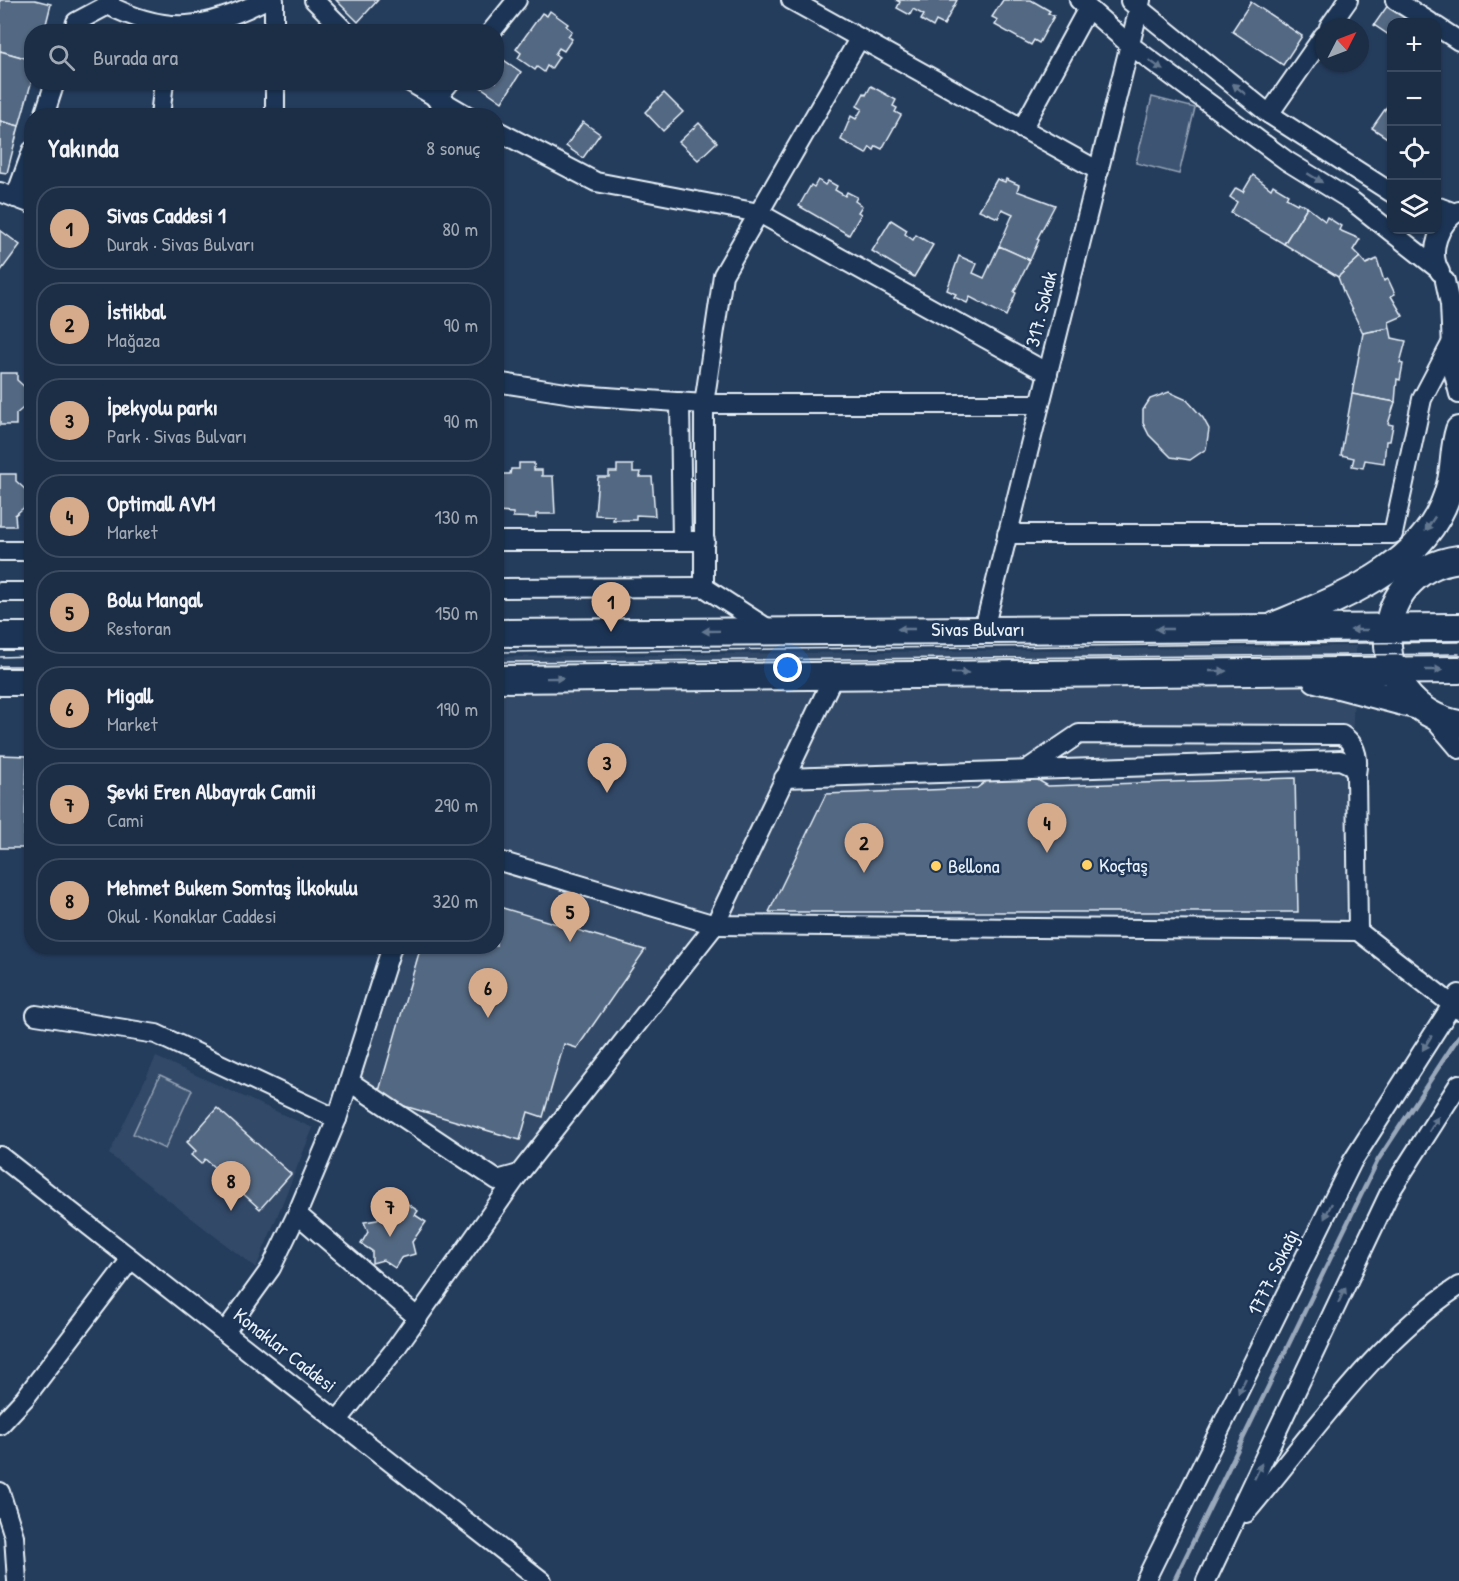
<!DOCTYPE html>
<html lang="tr">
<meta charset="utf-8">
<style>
body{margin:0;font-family:"Patrick Hand",sans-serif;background:#25364d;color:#f1f3f6}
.controls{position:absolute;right:18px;top:18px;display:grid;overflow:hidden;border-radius:12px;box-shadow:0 2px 4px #0004}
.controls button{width:54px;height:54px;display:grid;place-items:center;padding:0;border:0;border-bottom:2px solid #3a4a5f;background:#1c2e46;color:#f1f3f6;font:30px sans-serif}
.compass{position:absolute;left:1315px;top:18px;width:54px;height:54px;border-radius:50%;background:#1c2e46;box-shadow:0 2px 4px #0004;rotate:48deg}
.you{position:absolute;left:788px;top:668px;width:21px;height:21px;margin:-15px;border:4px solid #fff;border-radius:50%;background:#1a73e8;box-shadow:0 0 0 9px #1a73e833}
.badge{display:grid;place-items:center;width:39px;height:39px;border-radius:50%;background:#d6ab8b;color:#111;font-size:20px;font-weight:700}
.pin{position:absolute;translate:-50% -50px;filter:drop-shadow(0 2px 3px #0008)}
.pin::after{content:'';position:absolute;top:32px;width:21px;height:18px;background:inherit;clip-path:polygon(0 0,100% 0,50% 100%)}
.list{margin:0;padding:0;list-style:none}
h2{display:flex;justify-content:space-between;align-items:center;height:78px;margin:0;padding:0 24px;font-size:26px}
h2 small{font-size:20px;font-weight:400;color:#a0a8b3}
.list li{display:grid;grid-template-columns:39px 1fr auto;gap:18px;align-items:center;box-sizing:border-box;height:84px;margin:0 12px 12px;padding:0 12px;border:2px solid #3a4a5f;border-radius:24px}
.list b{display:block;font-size:22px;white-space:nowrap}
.list p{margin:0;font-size:20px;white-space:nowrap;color:#a0a8b3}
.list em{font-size:20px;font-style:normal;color:#a0a8b3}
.icon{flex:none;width:33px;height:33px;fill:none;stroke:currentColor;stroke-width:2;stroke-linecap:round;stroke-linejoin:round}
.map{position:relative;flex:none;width:1459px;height:1581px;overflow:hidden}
.search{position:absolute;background:#1c2e46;box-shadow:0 2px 4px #0004;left:24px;top:24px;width:480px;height:66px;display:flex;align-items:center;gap:15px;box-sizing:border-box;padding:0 21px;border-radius:24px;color:#a0a8b3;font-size:22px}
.panel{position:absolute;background:#1c2e46;box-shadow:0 2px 4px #0004;left:24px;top:108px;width:480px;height:846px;border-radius:24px}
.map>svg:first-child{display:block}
.built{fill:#334a68}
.pitch{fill:#3e5472;stroke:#93a2b5;stroke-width:1.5}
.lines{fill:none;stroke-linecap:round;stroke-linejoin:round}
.stream{stroke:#99a8ba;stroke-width:4.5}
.building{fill:#536782;stroke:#e8f1f8;stroke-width:1.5}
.minor-casing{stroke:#e8f1f8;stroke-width:22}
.highway-casing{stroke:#e8f1f8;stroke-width:30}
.minor{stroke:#1d3557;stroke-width:18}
.highway{stroke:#1d3557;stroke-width:26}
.tram{stroke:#e8f1f8;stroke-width:1.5}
.oneway{fill:#64778f}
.poi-dot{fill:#ffd166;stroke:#1d3557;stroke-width:2}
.labels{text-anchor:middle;stroke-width:5;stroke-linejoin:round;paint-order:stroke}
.street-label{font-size:20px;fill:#e8f1f8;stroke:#1d3557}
.poi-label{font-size:20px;fill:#e8f1f8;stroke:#1d3557;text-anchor:start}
</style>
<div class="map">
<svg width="1459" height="1581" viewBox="0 0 1459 1581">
<rect width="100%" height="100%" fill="#253d5d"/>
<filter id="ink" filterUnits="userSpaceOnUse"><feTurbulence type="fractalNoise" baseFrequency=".0167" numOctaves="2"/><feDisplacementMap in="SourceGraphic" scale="12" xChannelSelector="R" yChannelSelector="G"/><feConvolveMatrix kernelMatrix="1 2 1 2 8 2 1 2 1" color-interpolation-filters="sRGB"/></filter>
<g filter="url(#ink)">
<!-- built -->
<g class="built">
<path d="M1356,646l-12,286 -625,-6 -213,261 -154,-106 40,-134 104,-1 1,-289z"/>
<path d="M156,1057l157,71 -57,140 -147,-114z"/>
</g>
<!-- pitch -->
<g class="pitch">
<path d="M1152,97l43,11 -16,66 -43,-11z"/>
<path d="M160,1075l32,15 -27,59 -32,-15z"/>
</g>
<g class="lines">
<!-- stream -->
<path class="stream" d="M1174,1581l204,-421 81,-124"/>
</g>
<!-- building -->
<g class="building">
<path d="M0,0h35l16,4 -7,28h-12v28l-32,-9z"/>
<path d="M336,0h42l-20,22z"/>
<path d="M896,0h61l-13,25 -8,-4 -3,6 -12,-7 3,-5 -11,-6 -3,6 -13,-7 3,-6z"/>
<path d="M1003,0h28l19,11 -2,2 6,3 -15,27 -5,-3 -3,5 -36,-20 3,-5 -6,-3z"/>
<path d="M1251,2l51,34 -19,29 -51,-34z"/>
<path d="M1388,5l21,15 -2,2h-15v15l-18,-12z"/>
<path d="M550,11l18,13 -2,2 6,5 -4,5 4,3 -8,12 -5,-3 -4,6 4,3 -8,12 -4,-3 -3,6 -7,-5 -2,3 -17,-12 3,-5 -5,-4 26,-36 5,3z"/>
<path d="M0,51l32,9v20l-13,46 -19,-5z"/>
<path d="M498,56l23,16 -19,30 -24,-17 1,-3h17z"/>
<path d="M871,86l25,14 -3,6 4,2 -2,4 6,3 -19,34 -6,-3 -2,4 -4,-3 -4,7 -25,-14 10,-24 5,3 6,-10 -5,-3 7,-13 2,2z"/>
<path d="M664,93l19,19 -20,19 -18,-19z"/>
<path d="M1388,105l4,3v33l-20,-13z"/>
<path d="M0,121l19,5 -12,47 -7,-1z"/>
<path d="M583,122l17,12 -17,24 -17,-12z"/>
<path d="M699,123l18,19 -19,18 -19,-18z"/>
<path d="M1253,175l18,14 2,-4 15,9 -2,4 11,6 1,-2 9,5 -23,37 -53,-31 6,-11 -7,-5 6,-9 7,4z"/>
<path d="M997,179l8,3 1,-3 13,6 -2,6 38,14 -18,34 2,1 -9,20 -31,-14 14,-32 -11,-5 -4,9 -19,-8z"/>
<path d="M818,180l7,5 3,-4 9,5 -2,4 10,6 2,-4 10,5 -2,4 7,5 -4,6 3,2 -12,21 -50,-29 12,-21 3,2z"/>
<path d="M1307,207l18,14 2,-4 14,9 -2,4 21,9 -7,11 7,7 -22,20 -54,-33z"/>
<path d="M891,220l16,10 -2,4 8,6 3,-5 17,10 -19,32 -42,-26z"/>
<path d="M0,230l20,15 -20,27z"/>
<path d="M999,246l31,14 -16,32 2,1 -10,23 -36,-19 -3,6 -13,-6 2,-3 -9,-4 12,-34 18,8 -4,9 11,5z"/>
<path d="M1360,257l6,7 11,-5 7,22 4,-2 7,15 -4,2 12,20 -14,6 1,6 -27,5 -19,-39 -6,-17z"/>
<path d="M1390,328l2,10 14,3 -6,22 3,1 -3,16 -3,-1 -2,23 -43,-8 11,-61z"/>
<path d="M0,373h17v7l11,10v14l-12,10v11h-16z"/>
<path d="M1169,392l18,8 16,18 6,11 -3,20 -16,11 -19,-3 -22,-22 -6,-12v-13l7,-11z"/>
<path d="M1352,394l43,8 -7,22 5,1 -3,16h-4l-2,22 -19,-3 -2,8 -11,-2 2,-8 -13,-3z"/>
<path d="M519,463h15v7h8v6h11l2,38h-19v4l-23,-1v-4l-17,-1 3,-38h11l1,-5h8z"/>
<path d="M617,465h16v7h8l-1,5h12l3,39 -19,-1v5h-23l1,-4 -19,-1 3,-38h11v-5h8z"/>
<path d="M0,474h16v7l11,10v14l-12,10 1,11h-16z"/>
<path d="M0,755l27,1 -3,92h-24z"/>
<path d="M1031,776l17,10 247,-8 3,134h-529l57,-118 151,-6 11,-8z"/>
<path d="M496,906l149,44 -68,98 -13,-4 -21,73 -15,-5 -8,28 -143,-42 44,-152h75z"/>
<path d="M217,1108l74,66 -31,35 -55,-50 -4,5 -10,-9 5,-4 -9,-9z"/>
<path d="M405,1202l13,9 -3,4 11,7 -14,20 3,12 -14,4 -6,10 -12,-8 -11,3v-12l-11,-7 7,-12 -4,-10 13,-2 7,-10 5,4 7,-10 5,4z"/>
</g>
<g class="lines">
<defs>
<g id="minor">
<path d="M274,0v32"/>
<path d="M314,0l32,32"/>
<path d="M791,0l308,171"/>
<path d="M1079,0l51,45 157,116 65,40 85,67"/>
<path d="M1395,0l35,22"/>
<path d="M1130,1l139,113 123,79"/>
<path d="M108,5c60,31 98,24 157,-5"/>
<path d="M1436,26l23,15"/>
<path d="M1329,27l19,-27"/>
<path d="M73,32l3,-10 32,-17 2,-5"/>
<path d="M491,32l26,-32"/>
<path d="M275,82v34"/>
<path d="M410,82l58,34"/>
<path d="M436,99l14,-17"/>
<path d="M1269,114l55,-79"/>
<path d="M44,116l11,-34"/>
<path d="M160,116l4,-34"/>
<path d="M1022,129l66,-121"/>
<path d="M496,130l100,52 163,31 289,160"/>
<path d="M0,192l32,12"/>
<path d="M15,198l17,-47"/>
<path d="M1436,206l19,7"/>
<path d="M1440,272c-12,-21 -1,-49 19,-61"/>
<path d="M1445,281l5,23 3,66 6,24"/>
<path d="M496,382l83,13 125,9h336"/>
<path d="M680,402l2,139"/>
<path d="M1007,534h386l29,-135 31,-59"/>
<path d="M496,541h209"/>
<path d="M0,551h32"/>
<path d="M704,587v-183l19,-129 136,-236"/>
<path d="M496,588l208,-1 66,43"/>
<path d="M0,592h32"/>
<path d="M984,629l157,-629"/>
<path d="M1431,716l28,33"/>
<path d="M1026,770l53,-36 263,1c14,9 17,23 14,39"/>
<path d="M784,778l556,-18 11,5 5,9 2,157"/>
<path d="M496,860l219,65 643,6 101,79"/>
<path d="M36,1015l120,19 181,85"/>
<path d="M350,1082l147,98 22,-6 196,-249 120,-252"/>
<path d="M0,1156l542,425"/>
<path d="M297,1214l121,104"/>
<path d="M225,1332l46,-64 26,-54 40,-95 55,-173"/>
<path d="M338,1420l58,-72 123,-174"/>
<path d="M0,1425l25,-27 106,-139"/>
<path d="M0,1492l14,44 3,45"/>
<path d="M1246,1513c66,-78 128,-171 213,-227"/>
<path d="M1145,1581l207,-419 107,-168"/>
<path d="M1206,1581l184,-389 69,-108"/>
</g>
<g id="highway">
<path d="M1459,559c-96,12 -94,148 0,165"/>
<path d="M1276,625c67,-28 155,-61 174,-140 5,-18 3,-37 9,-55"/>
<path d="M496,633l963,-6"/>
<path d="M0,636h32"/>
<path d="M496,679l963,-9"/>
<path d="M1316,679l102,27"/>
<path d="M0,682h32"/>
</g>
</defs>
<!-- minor casing -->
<use href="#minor" class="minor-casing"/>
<!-- highway casing -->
<use href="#highway" class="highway-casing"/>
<!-- minor -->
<use href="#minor" class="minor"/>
<!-- highway -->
<use href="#highway" class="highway"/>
<!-- tram -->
<g class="tram">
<path d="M496,652l963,-10"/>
<path d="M0,657l32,-1"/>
<path d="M496,662l963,-8"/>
<path d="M0,666h32"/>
</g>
</g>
<!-- one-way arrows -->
<defs><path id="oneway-solid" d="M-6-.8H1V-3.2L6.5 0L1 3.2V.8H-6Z" transform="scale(1.5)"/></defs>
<g class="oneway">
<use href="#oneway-solid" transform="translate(1156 65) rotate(36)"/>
<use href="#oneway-solid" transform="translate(1239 89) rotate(-141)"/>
<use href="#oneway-solid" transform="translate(1315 178) rotate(32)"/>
<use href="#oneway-solid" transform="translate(1430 524) rotate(124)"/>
<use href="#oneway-solid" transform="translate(906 629) rotate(180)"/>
<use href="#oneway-solid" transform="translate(1164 629) rotate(-180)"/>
<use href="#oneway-solid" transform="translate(1359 630) rotate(-180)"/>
<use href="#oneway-solid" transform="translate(711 631) rotate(179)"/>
<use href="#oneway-solid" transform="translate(1434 670)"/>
<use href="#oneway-solid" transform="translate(1218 671)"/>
<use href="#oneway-solid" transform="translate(960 673)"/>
<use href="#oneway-solid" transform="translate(555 678) rotate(-1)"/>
<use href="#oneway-solid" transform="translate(1427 1043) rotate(122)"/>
<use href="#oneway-solid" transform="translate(1434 1124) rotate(-58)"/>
<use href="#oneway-solid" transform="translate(1328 1211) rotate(116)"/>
<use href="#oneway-solid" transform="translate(1342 1295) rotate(-65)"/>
<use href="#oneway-solid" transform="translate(1242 1386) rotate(116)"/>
<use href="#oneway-solid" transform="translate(1258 1471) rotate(-65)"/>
</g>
</g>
<!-- markers -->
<g class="poi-dot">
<circle cx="1087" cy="865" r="6"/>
<circle cx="936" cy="866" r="6"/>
</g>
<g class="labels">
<!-- street labels -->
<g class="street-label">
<text transform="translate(1041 309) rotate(-76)" y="7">317. Sokak</text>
<text x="978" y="636">Sivas Bulvarı</text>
<text transform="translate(1273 1272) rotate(-64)" y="7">1777. Sokağı</text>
<text transform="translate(285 1350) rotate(38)" y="7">Konaklar Caddesi</text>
</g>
<!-- poi labels -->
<g class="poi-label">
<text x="1099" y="872">Koçtaş</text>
<text x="948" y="873">Bellona</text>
</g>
</g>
</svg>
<div class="controls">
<button>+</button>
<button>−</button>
<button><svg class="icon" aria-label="locate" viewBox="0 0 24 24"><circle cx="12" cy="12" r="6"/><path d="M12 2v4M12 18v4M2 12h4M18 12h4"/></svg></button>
<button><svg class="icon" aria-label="layers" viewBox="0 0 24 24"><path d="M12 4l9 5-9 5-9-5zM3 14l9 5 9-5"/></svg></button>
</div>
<svg class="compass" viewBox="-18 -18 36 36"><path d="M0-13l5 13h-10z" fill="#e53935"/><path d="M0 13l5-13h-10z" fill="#a0a8b3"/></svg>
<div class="you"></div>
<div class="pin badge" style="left:611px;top:632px">1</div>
<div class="pin badge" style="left:864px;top:873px">2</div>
<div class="pin badge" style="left:607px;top:793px">3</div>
<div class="pin badge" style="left:1047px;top:853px">4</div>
<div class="pin badge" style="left:570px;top:942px">5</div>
<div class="pin badge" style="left:488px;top:1018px">6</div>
<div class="pin badge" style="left:390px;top:1237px">7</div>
<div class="pin badge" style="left:231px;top:1211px">8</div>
<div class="search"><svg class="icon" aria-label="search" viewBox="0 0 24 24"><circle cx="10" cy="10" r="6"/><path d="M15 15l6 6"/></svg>Burada ara</div>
<section class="panel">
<h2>Yakında<small>8 sonuç</small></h2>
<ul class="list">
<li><span class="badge">1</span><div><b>Sivas Caddesi 1</b><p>Durak · Sivas Bulvarı</p></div><em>80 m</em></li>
<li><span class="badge">2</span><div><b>İstikbal</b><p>Mağaza</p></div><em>90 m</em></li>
<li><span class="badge">3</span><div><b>İpekyolu parkı</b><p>Park · Sivas Bulvarı</p></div><em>90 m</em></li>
<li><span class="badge">4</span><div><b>Optimall AVM</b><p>Market</p></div><em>130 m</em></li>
<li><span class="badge">5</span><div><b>Bolu Mangal</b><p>Restoran</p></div><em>150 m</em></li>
<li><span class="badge">6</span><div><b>Migall</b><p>Market</p></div><em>190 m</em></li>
<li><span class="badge">7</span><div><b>Şevki Eren Albayrak Camii</b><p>Cami</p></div><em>290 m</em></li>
<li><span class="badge">8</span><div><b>Mehmet Bukem Somtaş İlkokulu</b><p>Okul · Konaklar Caddesi</p></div><em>320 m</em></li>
</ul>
</section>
</div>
